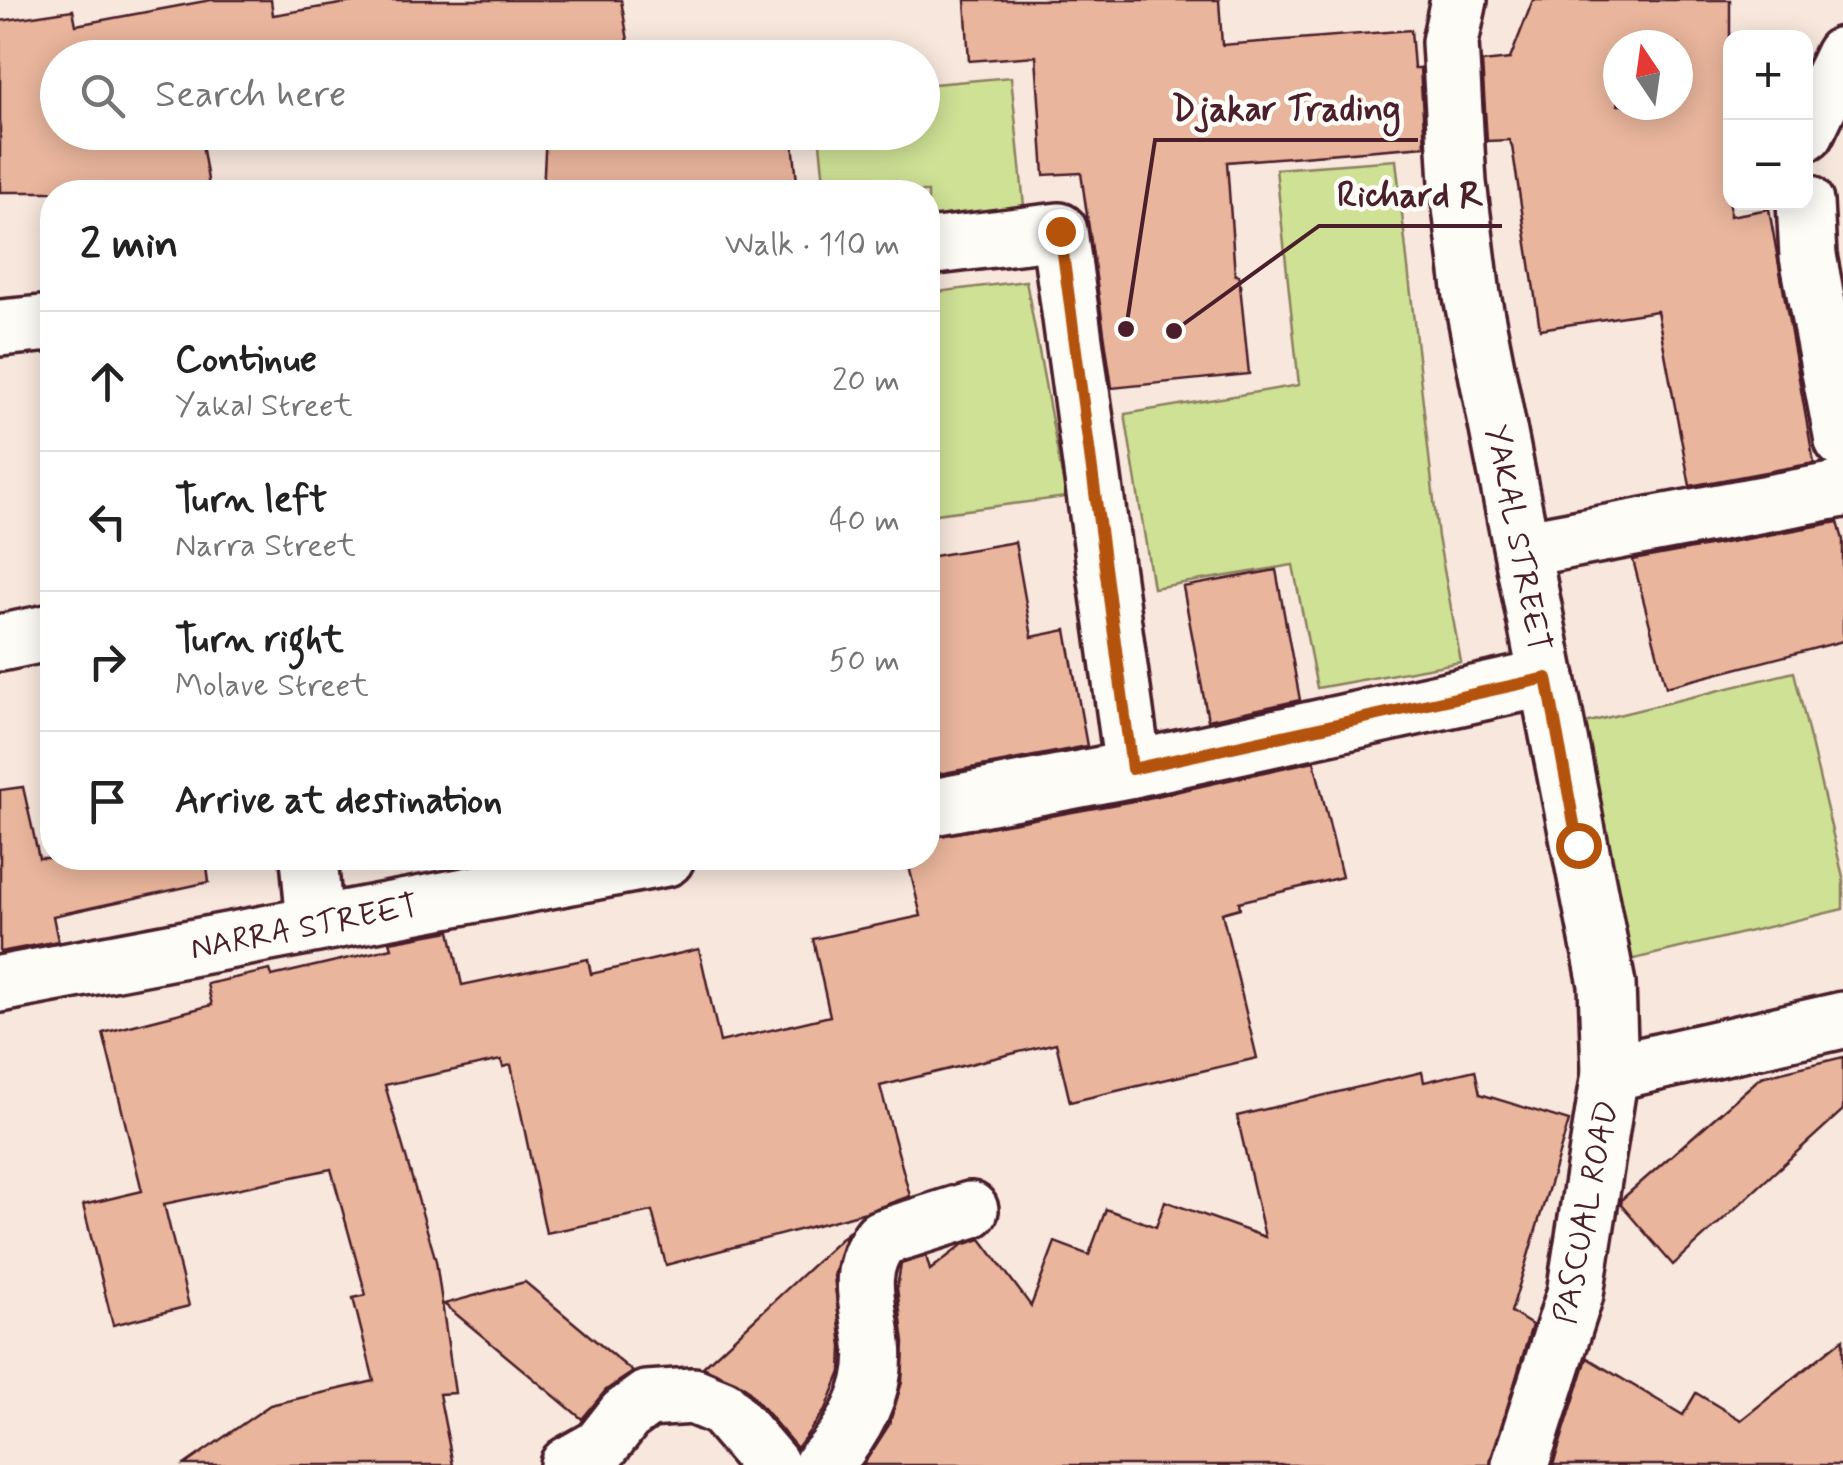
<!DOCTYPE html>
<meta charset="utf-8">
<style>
body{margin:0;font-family:Mynerve,sans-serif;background:#f6f6f6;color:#222}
.controls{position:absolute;right:30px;top:30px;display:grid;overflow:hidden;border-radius:20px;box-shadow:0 5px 25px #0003}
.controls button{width:90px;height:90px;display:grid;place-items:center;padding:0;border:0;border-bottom:2px solid #e0e0e0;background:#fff;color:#222;font:50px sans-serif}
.compass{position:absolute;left:1603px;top:30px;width:90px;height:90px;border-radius:50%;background:#fff;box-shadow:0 5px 25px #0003;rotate:347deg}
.stop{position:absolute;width:30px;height:30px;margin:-22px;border:8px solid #b45309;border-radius:50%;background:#fff}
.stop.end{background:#b45309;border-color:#fff;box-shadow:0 2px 10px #0008}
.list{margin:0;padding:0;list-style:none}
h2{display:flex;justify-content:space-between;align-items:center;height:130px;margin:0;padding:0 40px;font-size:42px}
h2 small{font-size:32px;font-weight:400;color:#767676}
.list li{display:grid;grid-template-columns:65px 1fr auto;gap:30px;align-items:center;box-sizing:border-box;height:140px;padding:0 40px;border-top:2px solid #e0e0e0}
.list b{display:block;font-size:38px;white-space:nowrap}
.list p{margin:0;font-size:32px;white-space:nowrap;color:#767676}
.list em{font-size:32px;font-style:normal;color:#767676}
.icon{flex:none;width:55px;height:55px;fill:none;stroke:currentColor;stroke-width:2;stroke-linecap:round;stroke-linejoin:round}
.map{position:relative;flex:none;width:1843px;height:1465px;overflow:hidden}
.search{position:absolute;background:#fff;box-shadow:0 5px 25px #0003;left:40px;top:40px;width:900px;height:110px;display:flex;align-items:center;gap:25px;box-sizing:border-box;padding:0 35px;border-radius:55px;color:#767676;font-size:38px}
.panel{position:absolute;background:#fff;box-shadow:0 5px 25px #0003;left:40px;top:180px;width:900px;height:690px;border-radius:40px}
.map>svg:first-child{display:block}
.green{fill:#cee195;stroke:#8c8060;stroke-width:2.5}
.building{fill:#e9b59c;stroke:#4a1f2b;stroke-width:2.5;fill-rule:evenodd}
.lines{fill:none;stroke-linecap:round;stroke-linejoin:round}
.street-casing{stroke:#4a1f2b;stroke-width:62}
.street{stroke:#fdfcf7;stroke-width:55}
.route{stroke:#b45309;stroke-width:12}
.labels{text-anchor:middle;stroke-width:9;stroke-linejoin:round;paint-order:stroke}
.street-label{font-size:32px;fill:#4a1f2b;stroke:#fdfcf7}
.leader{fill:none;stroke:#4a1f2b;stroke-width:4}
.callout-dot{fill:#4a1f2b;stroke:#fdfcf7;stroke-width:4}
.callout-label{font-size:35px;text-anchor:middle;font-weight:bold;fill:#4a1f2b;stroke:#fdfcf7;stroke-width:9;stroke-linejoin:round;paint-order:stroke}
</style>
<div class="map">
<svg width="1843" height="1465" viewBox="0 0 1843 1465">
<rect width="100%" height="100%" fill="#f7e7dc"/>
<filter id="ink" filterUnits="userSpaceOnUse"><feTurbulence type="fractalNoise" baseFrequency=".01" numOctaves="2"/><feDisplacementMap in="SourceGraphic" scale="20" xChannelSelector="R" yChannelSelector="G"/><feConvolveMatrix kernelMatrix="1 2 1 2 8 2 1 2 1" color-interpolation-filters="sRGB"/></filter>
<g filter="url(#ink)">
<!-- green -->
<g class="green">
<path d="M1011,77l14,139 -97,9v-33h-103l-6,-59 103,-1 1,-47z"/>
<path d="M1396,160l42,377 23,125 -144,26 -24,-123 -140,23 -28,-174 174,-29 -23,-216z"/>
<path d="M1026,281l40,216 -138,18v-222z"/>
<path d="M1794,672l49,205v32l-213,51 -57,-234z"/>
</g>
<!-- building -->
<g class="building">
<path d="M211,0h60l2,15 92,-15h256l10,58h-573v74h142l10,60h-210v-171l73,-11 3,15z"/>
<path d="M965,0h254l3,45 189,-15 3,38h6l5,78 -198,16 8,113h4l10,99 -137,14 -31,-215 -37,2 -8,-119 -67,5z"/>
<path d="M1533,0h197v216l39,-7 45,254 -124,23 -33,-175 -117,18 -28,-183 -3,-6 -22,1 -5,-79 28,-3zM1618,45h60v60h-60z"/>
<path d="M546,132h246l6,60h-255z"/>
<path d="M1838,522l5,18v101l-177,46 -33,-127z"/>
<path d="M1015,542l17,95 34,-7 21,116 -159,30v-219z"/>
<path d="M1276,570l24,130 -92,20 -25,-133z"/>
<path d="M1314,761l28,116 -103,25 1,6 -18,5 35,145 -187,44 -14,-59 -176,43 30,110 -44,16 -200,53 -14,-54 -106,22 -35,-168 -8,2 -2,-7 -116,25 51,176 19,132 -16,1 14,71h-269l86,-60 104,-24 -21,-83 13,-3 -35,-126 -167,35 25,102 -76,19 -30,-120 59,-14 -39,-158 109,-28 -5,-21 63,-14 2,6 120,-28 -2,-6 60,-11 12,54 126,-26 3,15 108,-25 21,93 110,-26 -17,-77 108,-23 -14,-58h21v-20l211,-38z"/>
<path d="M23,787l16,71h167l3,24 -156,34 5,25 -58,11v-162z"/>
<path d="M1843,1057v53l-170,155 -52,-60 1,-6 139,-122z"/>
<path d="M1475,1070l5,24 89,27 -58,191 21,13 -42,140h-627l26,-40 13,-43 2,-39 -7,-55 4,-24 25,-8 4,14 32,-25 19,-6 50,67 24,-64 34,13 17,-46 50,18 9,-26 100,36 -28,-121 185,-44 2,10z"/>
<path d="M846,1234l-12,42 8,71 -1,25 -15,37 -29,39 -52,-61 -42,-20z"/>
<path d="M525,1282l108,90 -27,18 -24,29 -138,-115z"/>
<path d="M1843,1339v126h-290l34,-107 96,57 13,-22 45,27z"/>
</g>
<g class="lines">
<defs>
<g id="street">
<path d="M1459,0l-9,42 8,141 14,113 135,688 3,89 -35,221 -55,171"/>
<path d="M1806,132l37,-77"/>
<path d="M1805,202l3,54 35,184"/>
<path d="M928,247l131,-16 74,538"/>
<path d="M0,328l52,-5"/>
<path d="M1522,549l321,-60"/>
<path d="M0,643l52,-11"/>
<path d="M928,808l205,-39 414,-91"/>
<path d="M309,858l6,66"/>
<path d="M0,984l666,-126"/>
<path d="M1610,1073l233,-53"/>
<path d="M568,1465l32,-18 25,-32 22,-16 46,-3 29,12 49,57"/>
<path d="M822,1465c31,-31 56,-75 51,-121 -4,-39 -19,-71 8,-106l89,-28"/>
</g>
</defs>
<!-- street casing -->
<use href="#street" class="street-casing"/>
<!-- street -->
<use href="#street" class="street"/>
</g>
</g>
<g class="lines" filter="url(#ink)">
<!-- route -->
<path class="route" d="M1060,231l72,538 415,-91 31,167"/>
</g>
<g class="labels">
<!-- street labels -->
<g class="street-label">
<text transform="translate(1519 538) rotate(79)" y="11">YAKAL STREET</text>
<text transform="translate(304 926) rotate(-11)" y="11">NARRA STREET</text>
<text transform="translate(1585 1212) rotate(-79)" y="11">PASCUAL ROAD</text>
</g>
</g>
<!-- callouts -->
<path class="leader" d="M1126 329L1155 140H1418M1174 331L1319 226H1502"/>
<g class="callout-dot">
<circle cx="1126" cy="329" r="10"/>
<circle cx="1174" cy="331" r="10"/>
</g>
<g class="callout-label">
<text x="1286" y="120">Djakar Trading</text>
<text x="1410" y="206">Richard R</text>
</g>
</svg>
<div class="controls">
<button>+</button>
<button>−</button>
</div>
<svg class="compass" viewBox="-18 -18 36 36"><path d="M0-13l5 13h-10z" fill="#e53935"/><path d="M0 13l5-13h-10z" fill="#767676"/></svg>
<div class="stop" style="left:1578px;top:845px"></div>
<div class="stop end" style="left:1060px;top:231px"></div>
<div class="search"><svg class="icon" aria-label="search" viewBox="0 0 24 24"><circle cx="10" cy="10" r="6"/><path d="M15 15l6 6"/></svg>Search here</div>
<section class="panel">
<h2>2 min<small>Walk · 110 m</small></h2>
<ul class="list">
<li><svg class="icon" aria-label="ahead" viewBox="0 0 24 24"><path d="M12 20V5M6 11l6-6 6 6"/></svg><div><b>Continue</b><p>Yakal Street</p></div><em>20 m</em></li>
<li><svg class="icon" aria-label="left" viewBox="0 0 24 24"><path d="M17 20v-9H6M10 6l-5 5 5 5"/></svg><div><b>Turn left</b><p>Narra Street</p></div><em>40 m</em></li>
<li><svg class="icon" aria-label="right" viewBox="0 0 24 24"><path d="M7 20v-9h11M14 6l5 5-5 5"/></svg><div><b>Turn right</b><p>Molave Street</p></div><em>50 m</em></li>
<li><svg class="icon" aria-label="arrive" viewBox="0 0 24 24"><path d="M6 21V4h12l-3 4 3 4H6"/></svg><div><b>Arrive at destination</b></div></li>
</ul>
</section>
</div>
